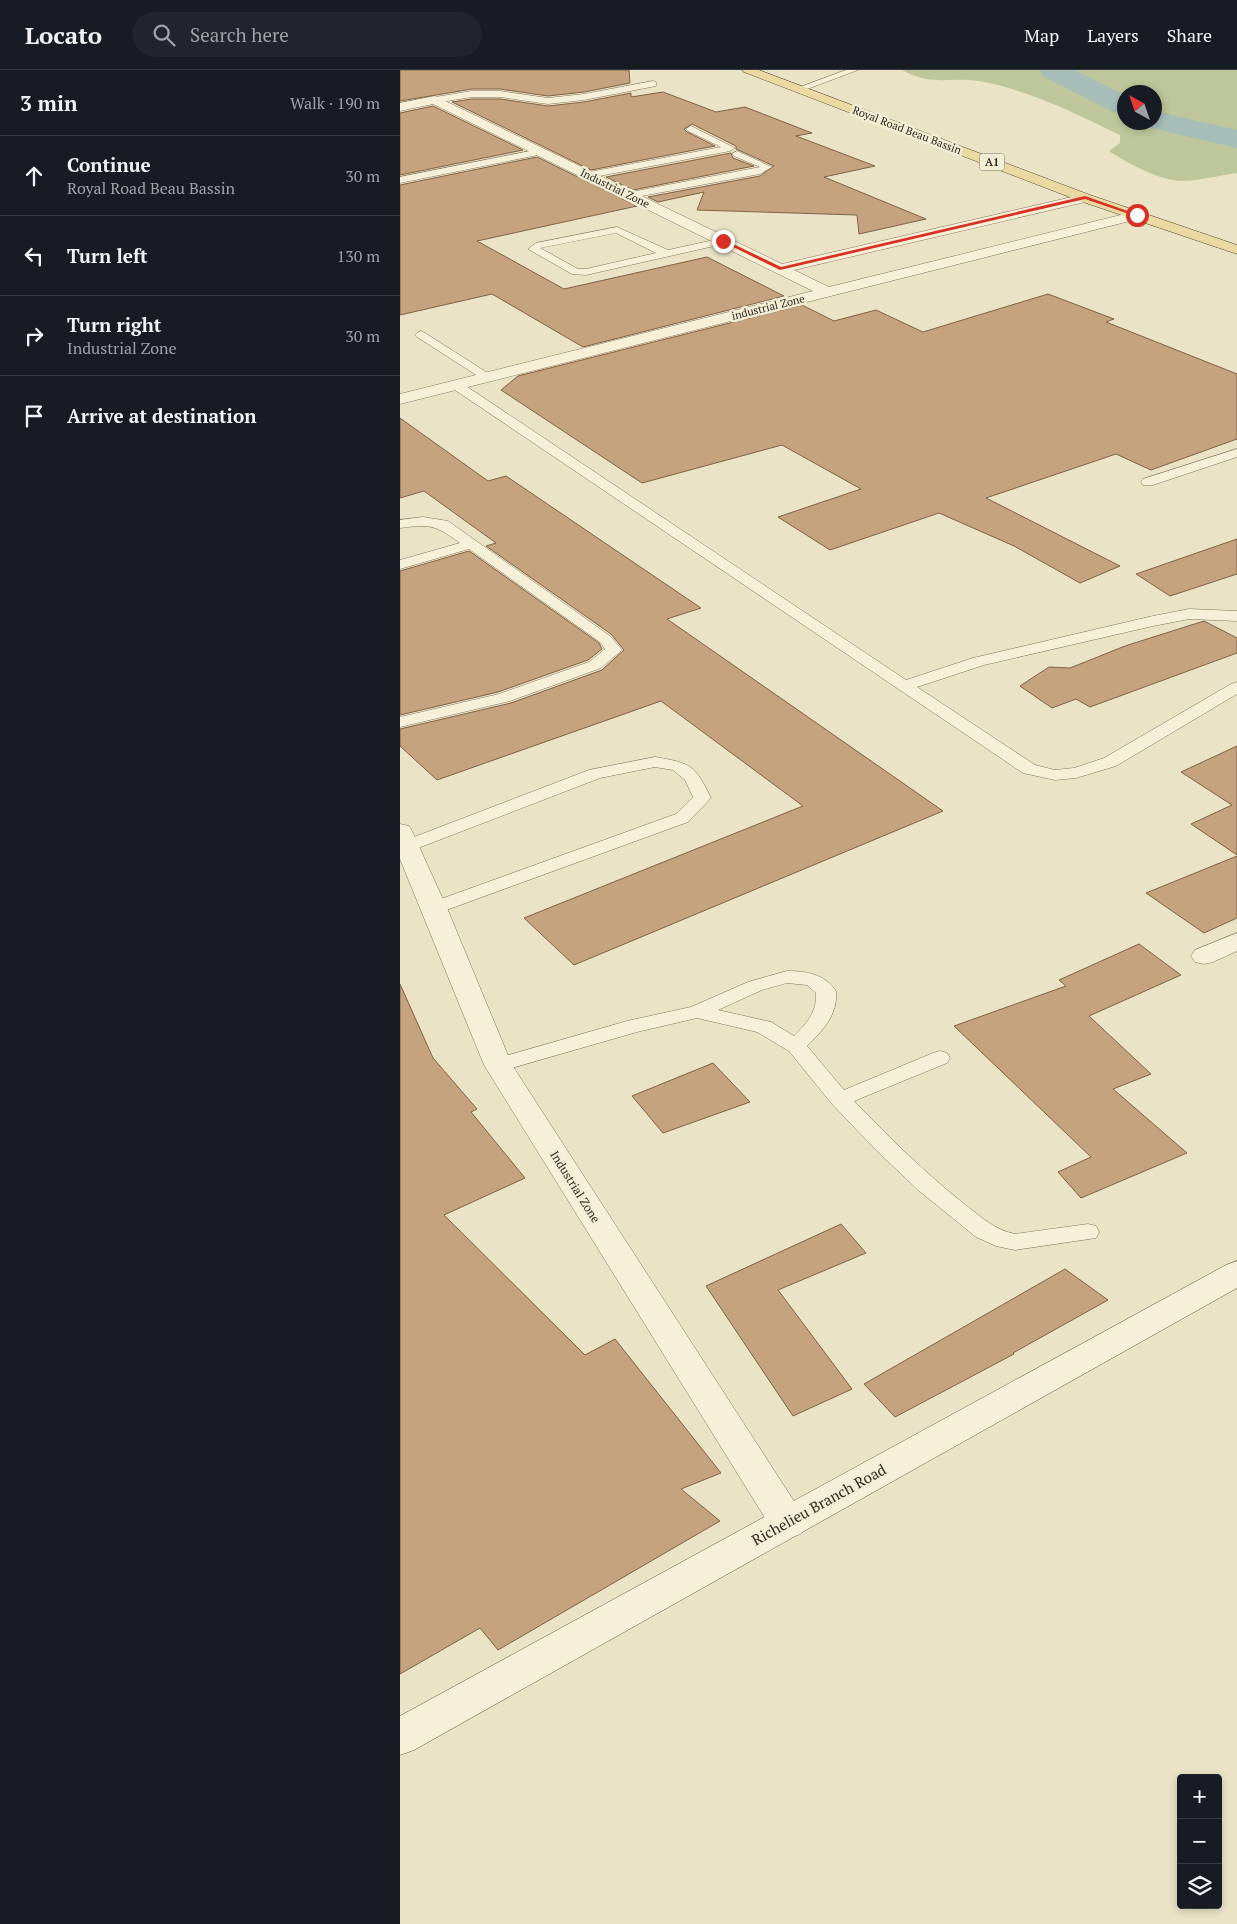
<!DOCTYPE html>
<meta charset="utf-8">
<style>
body{margin:0;font-family:"PT Serif",serif;background:#20242c;color:#f1f3f6}
.controls{position:absolute;right:15px;bottom:15px;display:grid;overflow:hidden;border-radius:5px;box-shadow:0 2px 8px #0003}
.controls button{width:45px;height:45px;display:grid;place-items:center;padding:0;border:0;border-bottom:1px solid #363941;background:#171b24;color:#f1f3f6;font:25px sans-serif}
.compass{position:absolute;left:717px;top:15px;width:45px;height:45px;border-radius:50%;background:#171b24;box-shadow:0 2px 8px #0003;rotate:320deg}
.stop{position:absolute;width:15px;height:15px;margin:-11px;border:4px solid #d93025;border-radius:50%;background:#fff}
.stop.end{background:#d93025;border-color:#fff;box-shadow:0 1px 5px #0008}
.list{margin:0;padding:0;list-style:none}
h2{display:flex;justify-content:space-between;align-items:center;height:65px;margin:0;padding:0 20px;font-size:21px}
h2 small{font-size:16px;font-weight:400;color:#9ea1a6}
.list li{display:grid;grid-template-columns:32px 1fr auto;gap:15px;align-items:center;box-sizing:border-box;height:80px;padding:0 20px;border-top:1px solid #363941}
.list b{display:block;font-size:19px;white-space:nowrap}
.list p{margin:0;font-size:16px;white-space:nowrap;color:#9ea1a6}
.list em{font-size:16px;font-style:normal;color:#9ea1a6}
.icon{flex:none;width:28px;height:28px;fill:none;stroke:currentColor;stroke-width:2;stroke-linecap:round;stroke-linejoin:round}
.map{position:relative;flex:none;width:837px;height:1854px;overflow:hidden}
header{display:flex;align-items:center;gap:30px;box-sizing:border-box;height:70px;padding:0 25px;background:#171b24;border-bottom:1px solid #363941}
header strong{font-size:24px}
nav{display:flex;gap:28px;margin-inline-start:auto;font-size:18px}
.search{width:350px;height:45px;background:#20242c;display:flex;align-items:center;gap:12px;box-sizing:border-box;padding:0 18px;border-radius:28px;color:#9ea1a6;font-size:19px}
main{display:flex}
aside{flex:1;background:#171b24}
.map>svg:first-child{display:block}
.green{fill:#bec79b;fill-rule:evenodd}
.lines{fill:none;stroke-linecap:round;stroke-linejoin:round}
.river{fill:#a7beb9;fill-rule:evenodd}
.building{fill:#c5a37f;stroke:#816245}
.service-casing{stroke:#84755d;stroke-width:1}
.minor-casing{stroke:#84755d;stroke-width:1}
.secondary-casing{stroke:#665740;stroke-width:1}
.primary-casing{stroke:#524331;stroke-width:1}
.service{fill:#f6f0d8;fill-rule:evenodd}
.minor{fill:#f6f0d8;fill-rule:evenodd}
.secondary{fill:#f6f0d8;fill-rule:evenodd}
.primary{fill:#eadaa1;fill-rule:evenodd}
.route{fill:#d93025}
.labels{text-anchor:middle;stroke-width:5;stroke-linejoin:round;paint-order:stroke}
.far-street-label{font-size:11px;fill:#352c20;stroke:#f2edd5}
.shield{fill:#f2edd5;stroke:#6e6656;stroke-width:1}
.shield-label{font-size:11px;font-weight:bold;fill:#352c20}
.street-label{font-size:12px;fill:#352c20;stroke:#f2edd5}
.near-street-label{font-size:15px;fill:#352c20;stroke:#f2edd5}
</style>
<header>
<strong>Locato</strong>
<div class="search"><svg class="icon" aria-label="search" viewBox="0 0 24 24"><circle cx="10" cy="10" r="6"/><path d="M15 15l6 6"/></svg>Search here</div>
<nav><a>Map</a><a>Layers</a><a>Share</a></nav>
</header>
<main>
<aside>
<h2>3 min<small>Walk · 190 m</small></h2>
<ul class="list">
<li><svg class="icon" aria-label="ahead" viewBox="0 0 24 24"><path d="M12 20V5M6 11l6-6 6 6"/></svg><div><b>Continue</b><p>Royal Road Beau Bassin</p></div><em>30 m</em></li>
<li><svg class="icon" aria-label="left" viewBox="0 0 24 24"><path d="M17 20v-9H6M10 6l-5 5 5 5"/></svg><div><b>Turn left</b></div><em>130 m</em></li>
<li><svg class="icon" aria-label="right" viewBox="0 0 24 24"><path d="M7 20v-9h11M14 6l5 5-5 5"/></svg><div><b>Turn right</b><p>Industrial Zone</p></div><em>30 m</em></li>
<li><svg class="icon" aria-label="arrive" viewBox="0 0 24 24"><path d="M6 21V4h12l-3 4 3 4H6"/></svg><div><b>Arrive at destination</b></div></li>
</ul>
</aside>
<div class="map">
<svg width="837" height="1854" viewBox="0 0 837 1854">
<rect width="100%" height="100%" fill="#eae3c6"/>
<!-- green -->
<path class="green" d="M502,0h335v103c-17,2 -38,8 -55,8 -24,-1 -53,-17 -73,-30l11,-8v-8c-43,-21 -89,-44 -136,-53 -32,-7 -49,6 -82,-12zM724,22h30v30h-30z"/>
<g class="lines">
<!-- river -->
<g class="river">
<path d="M639,0h36l49,25v20l-10,-3 -71,-36z"/>
<path d="M754,41l83,19v18l-94,-22 -2,-4h13z"/>
</g>
</g>
<!-- building -->
<g class="building">
<path d="M0,0h229l1,13 -46,9 -36,4 -48,-7h-28l-72,12z"/>
<path d="M263,22l53,20 29,-5 67,26 -16,3 79,30 -51,11 102,42 -67,15 -2,-19 -160,-5 7,-18 -46,10 -10,-5 112,-21 14,-10 -38,-17v-3l-44,-22 -8,5 3,3 28,14 -124,24 -139,-68 20,-3h28l48,7 36,-4 47,-9v4z"/>
<path d="M33,36l90,44 -123,25v-62z"/>
<path d="M331,83l2,5 21,8 -121,24 -27,-13z"/>
<path d="M137,87l100,49 -160,35 87,48 143,-32 77,39 -201,51 -91,-53 -92,21v-130z"/>
<path d="M648,224l66,25 -8,3 131,52v65l-86,31 -35,-16 -130,44 134,68 -40,17 -66,-37 -75,-33 -109,37 -52,-33 83,-28 -79,-44 -140,38 -141,-93 17,-14 284,-71 32,16 42,-11 47,22z"/>
<path d="M0,348l88,63 18,-5 195,132 -34,11 276,192 -369,154 -50,-47 279,-112 -142,-105 -224,79 -37,-34v-17l111,-26 91,-33 22,-20 -13,-16 -125,-88 10,-3 -72,-52 -24,7z"/>
<path d="M837,469v35l-67,22 -34,-22z"/>
<path d="M69,481l130,92 3,6 -14,11 -90,32 -98,23v-144z"/>
<path d="M804,551l33,17v15l-147,54 -14,-8 -24,9 -32,-22 29,-19 21,1 55,-22z"/>
<path d="M837,676v109l-46,-31 41,-19 -51,-33z"/>
<path d="M837,786v62l-33,15 -58,-40z"/>
<path d="M739,874l42,31 -92,41 62,58 -38,15 74,64 -106,45 -23,-26 33,-15 -137,-131 112,-40 -7,-6z"/>
<path d="M0,914l33,74 44,51 -6,3 54,66 -81,37 141,140 30,-16 106,134 -40,16 39,32 -222,129 -18,-22 -80,46z"/>
<path d="M313,993l37,39 -87,31 -31,-37z"/>
<path d="M441,1154l25,29 -88,37 74,99 -59,27 -87,-130z"/>
<path d="M665,1199l43,31 -95,53 1,1 -119,63 -31,-33z"/>
</g>
<g class="lines">
<defs>
<g id="service">
<path d="M446,0h12l-56,21 -7,-2z"/>
<path d="M253,11l3,1v4l-72,14 -36,4 -48,-7h-28l-37,6 -4,-3 4,-3 37,-6h28l48,7 36,-4z"/>
<path d="M291,56l44,22 -5,3 -141,27 -5,-3 5,-3 132,-25 -33,-16 -2,-2z"/>
<path d="M140,79l3,1v4l-143,29v-6z"/>
<path d="M337,81l35,16 -12,7 -129,24 -5,-3 5,-3 129,-25 -26,-11 -2,-2z"/>
<path d="M217,157l51,23 55,-12 5,3 -5,3 -137,31 -14,-1 -44,-25 8,-6zM216,163l40,20 -70,16h-8l-38,-21z"/>
<path d="M21,261l4,2 69,44 -2,3h-8l-67,-43 -2,-2 2,-2z"/>
<path d="M56,311l4,1 446,298 67,-22 180,-42 36,-7 48,2v10l-48,-2 -36,7 -169,39 -67,22 118,78 20,5 19,-2 30,-10 127,-74 6,-2v12l-121,72 -40,12 -21,2 -32,-7 -571,-385 -2,-3 2,-3z"/>
<path d="M837,379v8l-84,28h-10l-2,-3 2,-3z"/>
<path d="M23,447l25,4 162,115 12,14 -21,18 -91,33 -110,26v-10l99,-23 90,-32 16,-13 -5,-7 -131,-93 -69,20v-9l60,-17c-25,-18 -29,-19 -60,-15v-8z"/>
<path d="M255,687c36,6 40,8 56,41l-23,24 -247,90 -7,2 -7,-2 -2,-4 2,-4 249,-90 17,-17 -8,-17 -12,-10 -18,-3 -55,11 -187,72 -6,1 -6,-1v-8l188,-72z"/>
<path d="M387,901c19,0 38,3 49,20 2,24 -13,39 -29,55l37,44 89,-37 7,-2 7,2 3,5 -3,5 -93,38c35,36 70,71 109,102 16,12 31,27 52,31l73,-10 8,2 3,6 -3,6 -81,12 -19,-4 -20,-9 -58,-47 -42,-40 -44,-46 -43,-53 -32,-19 -60,-14 -60,14 -139,40 -7,-2 -3,-5 3,-5 136,-39 64,-14 57,-25zM387,913l20,2 9,8c1,19 -9,30 -22,43l-23,-14 -53,-12 44,-20z"/>
</g>
<g id="minor">
<path d="M35,26l347,168 303,-70 7,4 -7,4 -291,68 35,17 308,-76 7,4 -2,3 -742,186v-10l413,-103 -380,-187 -33,7v-8z"/>
<path d="M0,754l9,2 3,5 35,77 65,157 289,447 5,11 -5,11 -13,4 -13,-4 -291,-469 -84,-206z"/>
<path d="M837,863v18l-24,11 -9,2 -9,-2 -4,-6 4,-6z"/>
</g>
<path id="secondary" d="M837,1191v27l-823,462 -14,5v-39l826,-451z"/>
<path id="primary" d="M342,0h17l331,125 147,50v9l-157,-53 -336,-129z"/>
</defs>
<!-- service casing -->
<use href="#service" class="service-casing"/>
<!-- minor casing -->
<use href="#minor" class="minor-casing"/>
<!-- secondary casing -->
<use href="#secondary" class="secondary-casing"/>
<!-- primary casing -->
<use href="#primary" class="primary-casing"/>
<!-- service -->
<use href="#service" class="service"/>
<!-- minor -->
<use href="#minor" class="minor"/>
<!-- secondary -->
<use href="#secondary" class="secondary"/>
<!-- primary -->
<use href="#primary" class="primary"/>
</g>
<!-- route -->
<path class="route" d="M685,126l54,19 -4,1 -50,-17 -305,71 -59,-29 4,-1 56,27z"/>
<g class="labels">
<!-- far-street labels -->
<g class="far-street-label">
<text transform="translate(507 60) rotate(21)" y="4">Royal Road Beau Bassin</text>
<text transform="translate(215 118) rotate(26)" y="4">Industrial Zone</text>
<text transform="translate(368 237) rotate(-14)" y="4">industrial Zone</text>
</g>
<!-- shield labels -->
<rect class="shield" x="579.5" y="83.5" width="25" height="17" rx="4"/>
<g class="shield-label">
<text x="592" y="96">A1</text>
</g>
<!-- street labels -->
<g class="street-label">
<text transform="translate(175 1117) rotate(58)" y="4">Industrial Zone</text>
</g>
<!-- near-street labels -->
<g class="near-street-label">
<text transform="translate(419 1435) rotate(-29)" y="5">Richelieu Branch Road</text>
</g>
</g>
</svg>
<div class="controls">
<button>+</button>
<button>−</button>
<button><svg class="icon" aria-label="layers" viewBox="0 0 24 24"><path d="M12 4l9 5-9 5-9-5zM3 14l9 5 9-5"/></svg></button>
</div>
<svg class="compass" viewBox="-18 -18 36 36"><path d="M0-13l5 13h-10z" fill="#e53935"/><path d="M0 13l5-13h-10z" fill="#9ea1a6"/></svg>
<div class="stop" style="left:737px;top:145px"></div>
<div class="stop end" style="left:323px;top:171px"></div>
</div>
</main>
